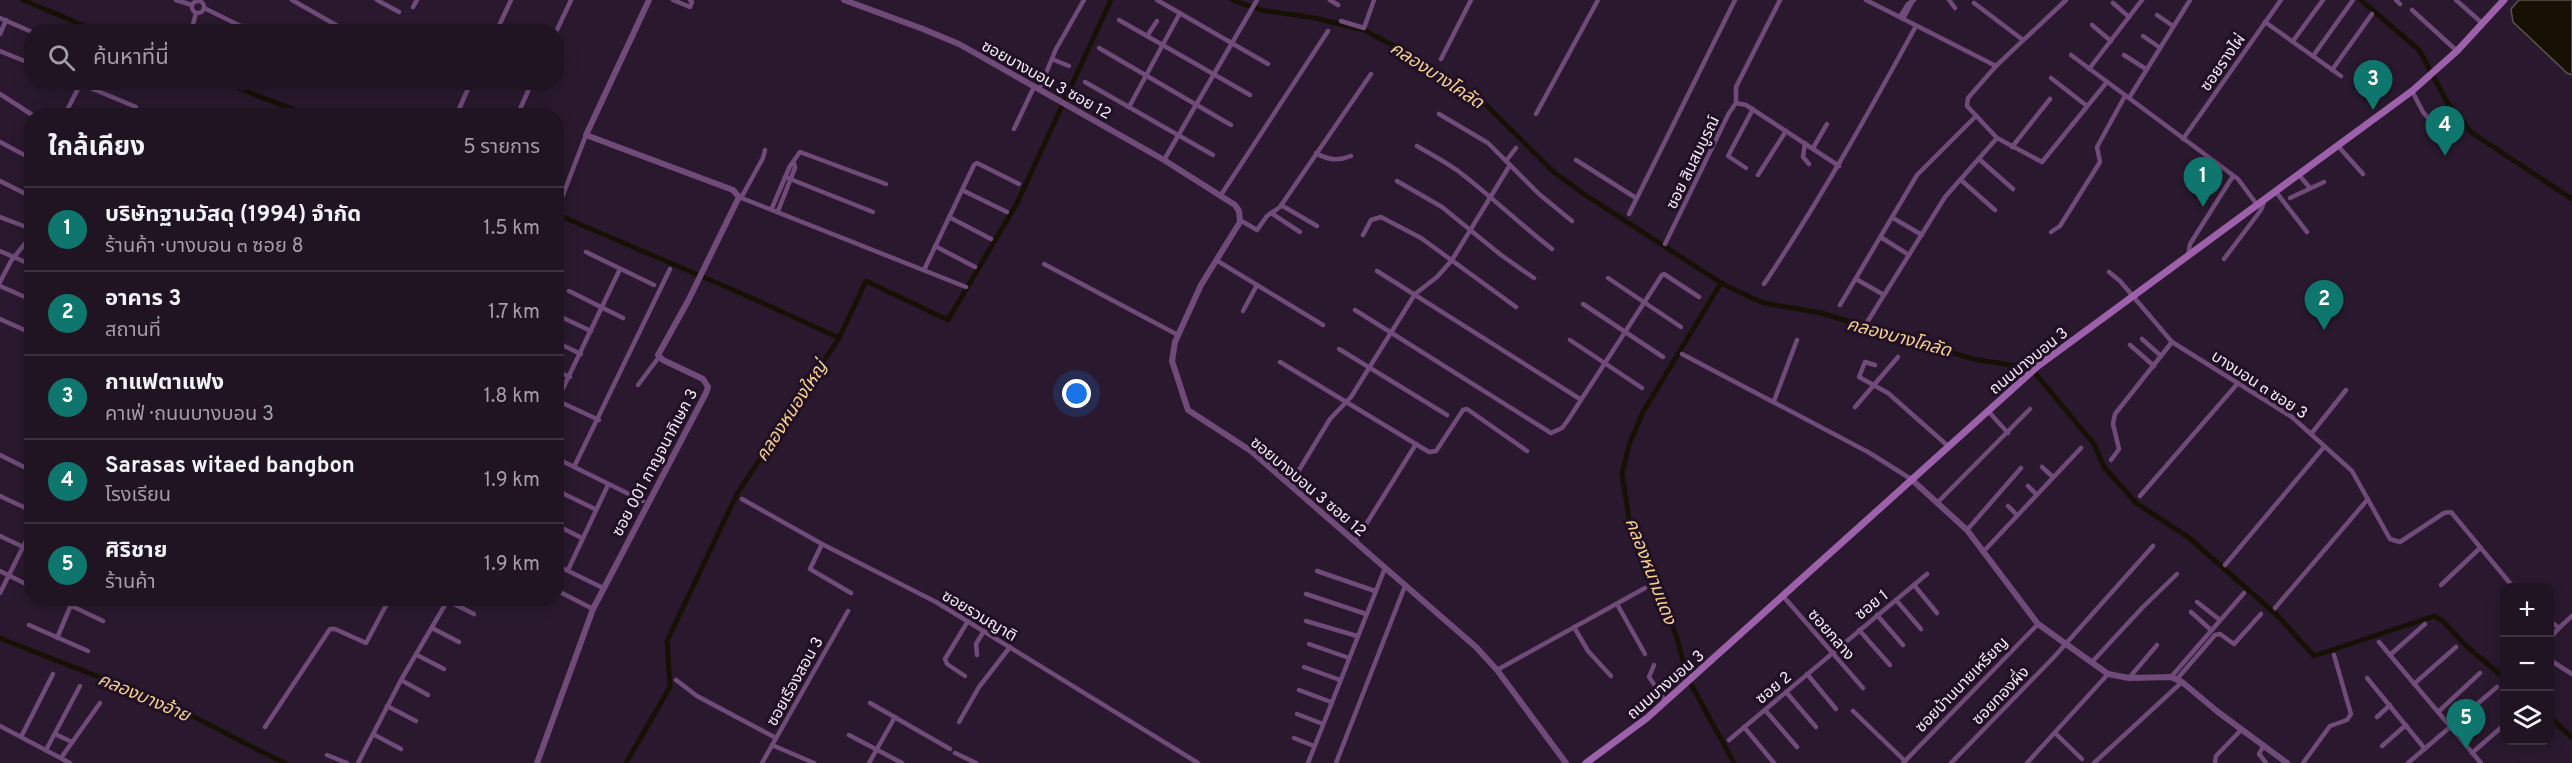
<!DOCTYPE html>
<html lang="th">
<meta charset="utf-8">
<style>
body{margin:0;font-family:Overpass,"Noto Sans Thai",sans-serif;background:#2d202f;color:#f1f3f6}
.controls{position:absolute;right:18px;bottom:18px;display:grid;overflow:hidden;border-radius:12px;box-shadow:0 3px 15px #0003}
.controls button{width:54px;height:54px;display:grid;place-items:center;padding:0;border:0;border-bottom:2px solid #3d3240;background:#201322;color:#f1f3f6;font:30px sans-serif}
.you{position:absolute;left:1077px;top:394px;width:21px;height:21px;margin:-15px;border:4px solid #fff;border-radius:50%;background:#1a73e8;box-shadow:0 0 0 9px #1a73e833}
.badge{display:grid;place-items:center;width:39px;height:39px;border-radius:50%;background:#0f766e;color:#fff;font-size:20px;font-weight:700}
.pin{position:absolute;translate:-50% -50px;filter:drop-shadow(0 2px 3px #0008)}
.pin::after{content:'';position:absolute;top:32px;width:21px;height:18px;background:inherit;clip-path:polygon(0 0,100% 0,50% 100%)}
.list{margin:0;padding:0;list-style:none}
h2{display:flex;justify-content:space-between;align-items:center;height:78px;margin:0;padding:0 24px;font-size:26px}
h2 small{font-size:20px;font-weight:400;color:#a29ea5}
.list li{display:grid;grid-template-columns:39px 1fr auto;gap:18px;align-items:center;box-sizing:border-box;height:84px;padding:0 24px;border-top:2px solid #3d3240}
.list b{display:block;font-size:22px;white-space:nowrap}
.list p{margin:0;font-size:20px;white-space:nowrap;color:#a29ea5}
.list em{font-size:20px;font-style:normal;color:#a29ea5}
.icon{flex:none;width:33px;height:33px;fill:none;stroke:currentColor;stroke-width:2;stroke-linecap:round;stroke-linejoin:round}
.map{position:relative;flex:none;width:2572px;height:763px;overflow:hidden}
.search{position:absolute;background:#201322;box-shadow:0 3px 15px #0003;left:24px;top:24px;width:540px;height:66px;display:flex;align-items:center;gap:15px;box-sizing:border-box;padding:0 21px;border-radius:24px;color:#a29ea5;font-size:22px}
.panel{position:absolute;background:#201322;box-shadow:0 3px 15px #0003;left:24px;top:108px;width:540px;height:498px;border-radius:24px}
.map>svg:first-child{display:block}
.water{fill:#171105;stroke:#59524e;stroke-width:1.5}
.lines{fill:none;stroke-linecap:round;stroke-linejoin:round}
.canal{stroke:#171105;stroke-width:5}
.minor{stroke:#704b79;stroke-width:4.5}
.tertiary{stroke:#704b79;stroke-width:6}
.secondary{stroke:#9d61ab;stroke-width:7}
.labels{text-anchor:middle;stroke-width:6;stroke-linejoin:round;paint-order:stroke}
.street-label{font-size:16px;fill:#f4e9f7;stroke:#201024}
.water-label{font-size:18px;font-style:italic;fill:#f6d08c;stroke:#201024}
</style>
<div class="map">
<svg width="2572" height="763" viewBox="0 0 2572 763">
<rect width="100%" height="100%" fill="#2a192e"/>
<!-- water -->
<path class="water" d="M2519,0h53v75l-5,-2 -54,-51 -2,-13z"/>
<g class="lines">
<!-- canal -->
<g class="canal">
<path d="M23,0l76,32"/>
<path d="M1232,0l29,10 54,8 49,12 56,30 62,41 73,72 29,21 137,89 29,14 14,6 57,10 152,46 50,8 12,6 59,71 10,23 32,36 52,34 90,79 36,40 120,-40 10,6 19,21 41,35"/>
<path d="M2361,0l58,50 28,52 25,31 100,66"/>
<path d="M223,82l87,34"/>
<path d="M556,214l189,81 94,43 -102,156 -70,147 3,46 -44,76"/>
<path d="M1721,283l-78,129 -14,33 -7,29 7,45 15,44 17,32 16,43 10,39 47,86"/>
<path d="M839,338l27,-57 82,39 69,-117 94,-203"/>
<path d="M0,638c51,21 103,40 154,60 45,19 87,45 131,65"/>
<path d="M2550,717l22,21"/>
</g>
<!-- minor -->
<g class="minor">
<path d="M176,0l16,5"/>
<path d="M292,0l44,25"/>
<path d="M377,0l22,12"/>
<path d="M673,0l17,7 2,-5 -2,-2"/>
<path d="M1157,0l111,64"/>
<path d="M1330,0l8,5"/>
<path d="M1866,0l130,66 -28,32 -1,8 30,32 45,24 65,-80"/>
<path d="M1949,0l6,8"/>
<path d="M2396,0l4,4"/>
<path d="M2456,0l26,23"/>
<circle cx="198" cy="7" r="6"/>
<path d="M1974,3l49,37"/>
<path d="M2113,3l16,14"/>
<path d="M413,7l4,-7"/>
<path d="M204,8l49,24"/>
<path d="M2412,10l45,41"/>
<path d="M2157,15l16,11"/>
<path d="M1900,17l8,-13 6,-4"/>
<path d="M0,18l32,14"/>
<path d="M1903,19l9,-17"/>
<path d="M1119,20l131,75"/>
<path d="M1341,21l23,7 10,-28"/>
<path d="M2265,22l76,54"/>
<path d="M2092,25l19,16"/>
<path d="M191,32l5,-19"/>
<path d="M496,32l15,-32"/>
<path d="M556,32l15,-32"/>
<path d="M0,34l6,-14"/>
<path d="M1147,36l10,-15"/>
<path d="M2143,36l16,11"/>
<path d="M2293,41l30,-41"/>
<path d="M1099,48l132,77"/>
<path d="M0,51l32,13"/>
<path d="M2071,55l167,124 20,27"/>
<path d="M2124,55l22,14"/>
<path d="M2313,56l40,-56"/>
<path d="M1052,59l17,7"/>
<path d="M1441,59l30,-59"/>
<path d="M1996,66l70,-66"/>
<path d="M2089,69l53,-69"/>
<path d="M2332,70l40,-56"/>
<path d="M2051,78l36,28"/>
<path d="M76,82l60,25"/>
<path d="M1085,82l128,73"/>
<path d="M1039,90l17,-41 28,-49"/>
<path d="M2412,91l11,21 18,21"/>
<path d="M0,94l34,22"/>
<path d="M2129,98l61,-98"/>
<path d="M1736,103v-16l44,-87"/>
<path d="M1129,107l51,-94"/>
<path d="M1439,114l49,29 51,51 33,27"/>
<path d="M1536,114l62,-114"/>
<path d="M64,116l17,-33"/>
<path d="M456,116l15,-34"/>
<path d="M517,116l15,-34"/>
<path d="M1014,129l20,-42"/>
<path d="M2183,139l98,-139"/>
<path d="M0,142l32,17"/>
<path d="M1805,143l-2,14 6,7"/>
<path d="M1417,146c15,9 31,17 45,28 31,24 59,51 90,75"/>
<path d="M2338,146l25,28"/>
<path d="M2012,147l38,-48"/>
<path d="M1813,148l14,-24"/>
<path d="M1316,153c11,7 23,8 35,3"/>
<path d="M1979,159l34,30"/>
<path d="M1164,160l93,-160"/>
<path d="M1576,160l60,38"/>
<path d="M1506,161l10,-13"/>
<path d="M1746,168l-18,-12 25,-47"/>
<path d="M1758,175l28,-44"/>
<path d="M2299,175l11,13"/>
<path d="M785,177l88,35"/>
<path d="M1961,180l34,30"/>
<path d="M0,181l32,16"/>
<path d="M1397,181l45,26 59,48 33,23"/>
<path d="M962,190l45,22"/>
<path d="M2276,192l31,40"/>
<path d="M1221,195l107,-164"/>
<path d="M739,197l227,90"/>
<path d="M741,198l22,-40 2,-8"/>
<path d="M2290,198l34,-16"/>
<path d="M1281,205l36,21"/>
<path d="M772,208l18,-42 10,-14 86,32"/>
<path d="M778,211l17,-43 -1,-5"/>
<path d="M556,213l30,-78"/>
<path d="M1271,213l29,19"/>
<path d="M1629,214l106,-214"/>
<path d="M0,217l29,11"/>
<path d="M949,217l42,22"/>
<path d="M1893,218l29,17"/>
<path d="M1240,220l17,10 10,-14 13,-9 91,-133"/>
<path d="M2051,232l9,-6 40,-64 -3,-15 28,-51"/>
<path d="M1363,235l8,-15 10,-3 40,21 95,69"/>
<path d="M1882,238l27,17"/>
<path d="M1665,244l64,-131 7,-10 10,2 93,61"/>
<path d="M935,246l40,21"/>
<path d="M0,251l32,14"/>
<path d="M586,252l68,33"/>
<path d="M2188,256l2,-12 43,-68"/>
<path d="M2224,259l37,-49 3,-8"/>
<path d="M1216,260l107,65"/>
<path d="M1044,264l134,71"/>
<path d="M924,270l50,-105 3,-2 42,21"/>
<path d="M1377,271l203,128"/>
<path d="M2109,272l11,9 52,61 120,75 60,54 38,68 10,3 44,-29 7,-1 63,76"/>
<path d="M1608,278l73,49"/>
<path d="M1856,279l28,16"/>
<path d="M0,282l11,-21 20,-25"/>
<path d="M1764,284c56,-84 104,-170 152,-258"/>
<path d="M0,286l32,14"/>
<path d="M569,291l54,27"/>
<path d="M1583,304l80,53"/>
<path d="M1840,305l77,-130 59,-59"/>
<path d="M1355,310l196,123 11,-5 6,-8 94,-145 2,-1 35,23"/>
<path d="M1243,311l14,-26"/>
<path d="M559,316l32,15"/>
<path d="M0,319l29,13"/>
<path d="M1866,324l79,-127 52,-59"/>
<path d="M2142,339l19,17"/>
<path d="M1570,340l72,48"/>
<path d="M556,342l25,12"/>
<path d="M2130,345l24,21"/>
<path d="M1339,349l108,66"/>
<path d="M1682,354l186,98 43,27"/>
<path d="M1280,362l149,90 7,-1 27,-41 4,-1 60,42"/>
<path d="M1875,365l-10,-3 -6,15 29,16 60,53"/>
<path d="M556,371l14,6"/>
<path d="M638,385l21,-28"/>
<path d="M556,400l43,20"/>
<path d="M1774,401l23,-61"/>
<path d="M556,403l64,-134"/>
<path d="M1855,407l43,-50"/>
<path d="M1988,411l20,22"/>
<path d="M2311,434l35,-44"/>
<path d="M0,455l32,16"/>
<path d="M556,458l87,43"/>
<path d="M2111,460l8,-11 -6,-25 2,-10 57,-72"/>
<path d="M574,467l96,-198"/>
<path d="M2042,467l11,10"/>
<path d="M1290,485l40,-66 21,-22 64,-103 22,-17 15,-17 58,-95"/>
<path d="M2028,486l8,8"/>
<path d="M556,490l39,19"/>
<path d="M0,496l32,15"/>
<path d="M2140,496l98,-113"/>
<path d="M742,499l80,45 114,58 262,161"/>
<path d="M1937,503l93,-94"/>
<path d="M2008,506l8,8"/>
<path d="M556,525l26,13"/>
<path d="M1967,530l54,-62"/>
<path d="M0,536l32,15"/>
<path d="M1355,542l61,-98"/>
<path d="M822,544l-12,25 41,24"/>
<path d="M1983,552l98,-104"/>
<path d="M556,565l47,23"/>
<path d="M2225,565l99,-118"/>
<path d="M568,570l40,-85"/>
<path d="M0,571l32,16"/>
<path d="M1317,571l58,20"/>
<path d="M1914,585l23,28"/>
<path d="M2441,585l39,-37"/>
<path d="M556,590l37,19"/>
<path d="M0,593l32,-64"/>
<path d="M1306,594l60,20"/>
<path d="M1783,596l80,92"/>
<path d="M55,598l48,23"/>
<path d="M1896,600l25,29"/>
<path d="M448,601l26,13"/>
<path d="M2197,602l23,18"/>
<path d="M1617,604l28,50"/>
<path d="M2275,608l93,-109"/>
<path d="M2191,612l20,18"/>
<path d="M1877,615l26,30"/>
<path d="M1306,621l51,15"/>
<path d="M2550,621l9,7 -9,10"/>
<path d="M29,625l59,26"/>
<path d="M1574,627l14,24 23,25"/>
<path d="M432,628l27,14"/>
<path d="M2559,628l13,-12"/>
<path d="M1859,630l31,35"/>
<path d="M57,638l17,-40"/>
<path d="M2379,642l102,121"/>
<path d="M1309,644l40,14"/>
<path d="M417,655l27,14"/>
<path d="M977,655l-1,-11 8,-13"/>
<path d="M2390,655l35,-31"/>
<path d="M2550,660l22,14"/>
<path d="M2092,662l50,-54 35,-34"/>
<path d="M1654,665l-5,12 17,25"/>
<path d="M1304,667l36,13"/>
<path d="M1497,670l148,-82"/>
<path d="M1807,674l29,35"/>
<path d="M965,676l-18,-12 -2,-5 23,-38"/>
<path d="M2171,677l73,-84"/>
<path d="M2129,678l28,-33"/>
<path d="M2367,678l58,71"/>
<path d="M2177,679l38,-44 5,-1 14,10 27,-30"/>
<path d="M401,680l27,15"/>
<path d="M676,680l21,16 79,42"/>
<path d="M2414,684l42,-37"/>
<path d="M1299,690l32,12"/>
<path d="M1786,692l30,35"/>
<path d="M870,703l80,46"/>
<path d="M387,706l29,15"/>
<path d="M1765,710l32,37"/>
<path d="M1853,711l52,50"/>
<path d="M2438,712l42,-39"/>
<path d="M1297,714l26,10"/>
<path d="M2377,717l13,-12"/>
<path d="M959,722l20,-35 31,-40"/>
<path d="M0,726l70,37"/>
<path d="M265,727l65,-98h5l31,14 24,-45"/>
<path d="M1744,727l30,36"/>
<path d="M2055,733l27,26"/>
<path d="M55,734l17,8"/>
<path d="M373,734l28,15"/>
<path d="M849,735l53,28"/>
<path d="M21,737l32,-63"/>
<path d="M1294,738l20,8"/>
<path d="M1729,740l198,-166"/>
<path d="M772,745l42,18"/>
<path d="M2264,745l-5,9 7,9"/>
<path d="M2382,746l24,-21"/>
<path d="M46,750l34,-64"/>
<path d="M955,753l21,10"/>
<path d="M2472,753l32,-28"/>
<path d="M327,755l20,8"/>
<path d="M61,758l39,-55"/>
<path d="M358,763l43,-83 48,-82"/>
<path d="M762,763l86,-152"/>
<path d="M869,763l26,-46"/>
<path d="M1308,763l77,-195"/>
<path d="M1336,763l69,-177"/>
<path d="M1903,763l135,-139"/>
<path d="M1951,763l103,-106 99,-111"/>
<path d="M2027,763l81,-89"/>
<path d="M2094,763l88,-81"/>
<path d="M2215,763l1,-7 25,-26"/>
<path d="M2303,763l27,-37 17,-6 4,-6 -17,-59"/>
<path d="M2408,763l89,-76"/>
</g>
<!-- tertiary -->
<g class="tertiary">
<path d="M844,0l79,29 36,15 205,116 71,45 4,6 1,11 -39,63 -26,57 -3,19 16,49 63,41 225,196 21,23 69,93"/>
<path d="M1911,479l56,51 71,94 70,50 21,4 42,-1 11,5 36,30 69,51"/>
<path d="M537,763l56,-154 113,-216 2,-6 -5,-8 -40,-19 -5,-5 30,-54 51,-104 -6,-7 -147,-55 63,-135"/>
</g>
<!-- secondary -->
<path class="secondary" d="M1586,763l61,-45 391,-352 374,-275 45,-40 47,-51"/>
</g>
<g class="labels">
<!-- street labels -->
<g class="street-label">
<text transform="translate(2222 62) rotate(-55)" y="6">ซอยรางไผ่</text>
<text transform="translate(1047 79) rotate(29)" y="6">ซอยบางบอน 3 ซอย 12</text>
<text transform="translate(1692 162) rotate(-64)" y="6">ซอย สินสมบูรณ์</text>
<text transform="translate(2028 360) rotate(-39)" y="6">ถนนบางบอน 3</text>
<text transform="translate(2260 384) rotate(33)" y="6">บางบอน ๓ ซอย 3</text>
<text transform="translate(654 462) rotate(-62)" y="6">ซอย 001 กาญจนาภิเษก 3</text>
<text transform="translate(1309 486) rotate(40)" y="6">ซอยบางบอน 3 ซอย 12</text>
<text transform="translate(1871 604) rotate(-39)" y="6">ซอย 1</text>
<text transform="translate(980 615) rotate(31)" y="6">ซอยรวมญาติ</text>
<text transform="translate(1832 634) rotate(49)" y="6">ซอยกลาง</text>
<text transform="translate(794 681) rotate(-61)" y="6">ซอยเรืองสอน 3</text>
<text transform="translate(1665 684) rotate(-41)" y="6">ถนนบางบอน 3</text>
<text transform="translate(1961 684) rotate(-46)" y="6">ซอยบ้านนายเหรียญ</text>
<text transform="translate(1773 687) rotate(-40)" y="6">ซอย 2</text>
<text transform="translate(2000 695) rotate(-46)" y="6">ซอยทองผึ่ง</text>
</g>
<!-- water labels -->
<g class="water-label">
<text transform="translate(1437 75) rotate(33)" y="6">คลองบางโคลัด</text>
<text transform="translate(1899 337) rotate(15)" y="6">คลองบางโคลัด</text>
<text transform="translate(791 411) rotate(-57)" y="6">คลองหนองใหญ่</text>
<text transform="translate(1651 571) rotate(69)" y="6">คลองหนามแดง</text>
<text transform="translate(144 697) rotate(23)" y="6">คลองบางอ้าย</text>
</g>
</g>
</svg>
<div class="controls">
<button>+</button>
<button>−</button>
<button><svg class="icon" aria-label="layers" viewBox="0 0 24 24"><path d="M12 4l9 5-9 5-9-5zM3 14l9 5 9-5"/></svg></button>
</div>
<div class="you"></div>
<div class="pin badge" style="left:2203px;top:207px">1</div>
<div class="pin badge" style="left:2324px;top:330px">2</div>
<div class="pin badge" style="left:2373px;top:110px">3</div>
<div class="pin badge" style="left:2445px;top:156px">4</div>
<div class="pin badge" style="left:2466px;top:749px">5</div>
<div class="search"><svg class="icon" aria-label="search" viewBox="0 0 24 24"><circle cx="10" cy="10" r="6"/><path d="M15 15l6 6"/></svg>ค้นหาที่นี่</div>
<section class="panel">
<h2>ใกล้เคียง<small>5 รายการ</small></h2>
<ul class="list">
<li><span class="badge">1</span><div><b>บริษัทฐานวัสดุ (1994) จำกัด</b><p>ร้านค้า · บางบอน ๓ ซอย 8</p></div><em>1.5 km</em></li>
<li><span class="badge">2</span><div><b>อาคาร 3</b><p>สถานที่</p></div><em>1.7 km</em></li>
<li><span class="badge">3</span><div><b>กาแฟตาแฟง</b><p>คาเฟ่ · ถนนบางบอน 3</p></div><em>1.8 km</em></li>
<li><span class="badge">4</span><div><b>Sarasas witaed bangbon</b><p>โรงเรียน</p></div><em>1.9 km</em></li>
<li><span class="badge">5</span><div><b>ศิริชาย</b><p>ร้านค้า</p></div><em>1.9 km</em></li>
</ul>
</section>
</div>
